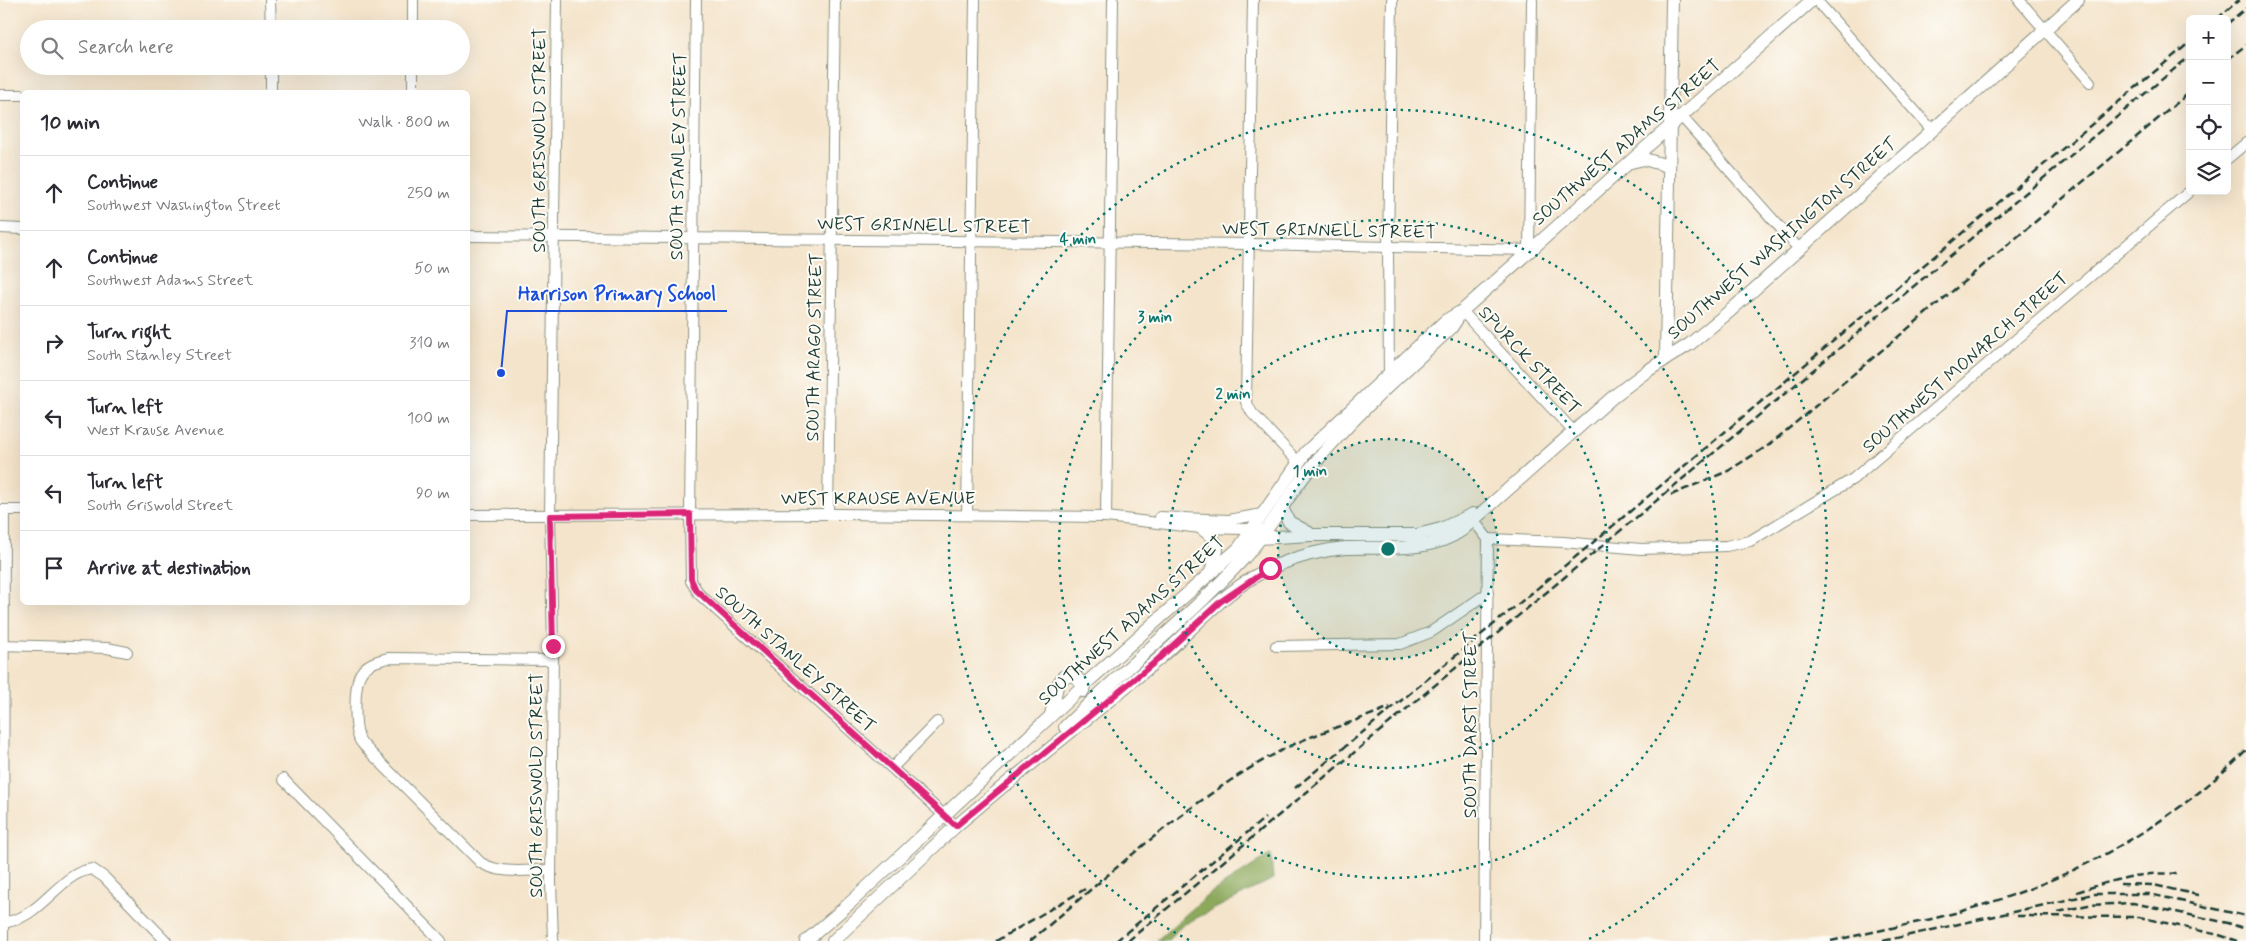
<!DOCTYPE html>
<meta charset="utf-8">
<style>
body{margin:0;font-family:Mynerve,sans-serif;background:#f7f7f7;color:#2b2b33}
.controls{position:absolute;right:15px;top:15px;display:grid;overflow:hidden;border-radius:8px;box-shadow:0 5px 20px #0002}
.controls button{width:45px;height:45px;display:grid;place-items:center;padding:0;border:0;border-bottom:1px solid #e1e1e2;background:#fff;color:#2b2b33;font:25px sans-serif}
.stop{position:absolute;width:15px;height:15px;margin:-11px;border:4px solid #db2777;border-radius:50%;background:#fff}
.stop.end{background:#db2777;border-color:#fff;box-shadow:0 1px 5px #0008}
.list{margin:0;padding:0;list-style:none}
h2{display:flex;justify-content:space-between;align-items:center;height:65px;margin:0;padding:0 20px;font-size:21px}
h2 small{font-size:16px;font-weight:400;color:#7c7c81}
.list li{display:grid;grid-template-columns:32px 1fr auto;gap:15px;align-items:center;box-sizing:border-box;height:75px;padding:0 20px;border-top:1px solid #e1e1e2}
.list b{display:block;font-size:19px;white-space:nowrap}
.list p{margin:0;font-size:16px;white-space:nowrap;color:#7c7c81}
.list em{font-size:16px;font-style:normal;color:#7c7c81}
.icon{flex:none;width:28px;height:28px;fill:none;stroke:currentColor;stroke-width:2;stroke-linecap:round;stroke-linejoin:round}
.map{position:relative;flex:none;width:2246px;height:941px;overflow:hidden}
.search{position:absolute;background:#fff;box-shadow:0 5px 20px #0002;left:20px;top:20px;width:450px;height:55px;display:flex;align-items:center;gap:12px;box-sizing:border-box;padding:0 18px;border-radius:28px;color:#7c7c81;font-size:19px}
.panel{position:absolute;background:#fff;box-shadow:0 5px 20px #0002;left:20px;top:90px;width:450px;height:515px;border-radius:8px}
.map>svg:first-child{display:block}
.forest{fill:#8ca95b;stroke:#567348}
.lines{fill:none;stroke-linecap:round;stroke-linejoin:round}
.minor-casing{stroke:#8a9080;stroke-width:12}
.major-casing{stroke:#8a9080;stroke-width:14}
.minor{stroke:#fff;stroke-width:10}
.major{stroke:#fff;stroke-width:12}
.rail{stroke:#1f3d34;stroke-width:2.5;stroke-dasharray:8 4;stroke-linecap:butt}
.route{stroke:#db2777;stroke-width:6}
.ring{fill:none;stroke:#0f766e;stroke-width:2.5;stroke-dasharray:2.5 5}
.labels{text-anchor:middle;stroke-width:4;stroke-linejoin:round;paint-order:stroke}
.street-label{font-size:18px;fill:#1f3d34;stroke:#fdfcf7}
.centre{fill:#0f766e;stroke:#fdfcf7;stroke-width:2.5}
.ring-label{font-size:15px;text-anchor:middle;font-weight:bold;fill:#0f766e;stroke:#fdfcf7;stroke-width:4;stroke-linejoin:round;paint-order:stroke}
.leader{fill:none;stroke:#1d4ed8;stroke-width:2}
.callout-dot{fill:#1d4ed8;stroke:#fdfcf7;stroke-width:2}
.callout-label{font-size:19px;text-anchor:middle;font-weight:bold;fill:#1d4ed8;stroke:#fdfcf7;stroke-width:4;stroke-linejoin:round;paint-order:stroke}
</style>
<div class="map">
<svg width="2246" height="941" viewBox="0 0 2246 941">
<rect width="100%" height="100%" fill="#fdfcf7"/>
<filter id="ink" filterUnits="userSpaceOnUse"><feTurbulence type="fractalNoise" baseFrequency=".02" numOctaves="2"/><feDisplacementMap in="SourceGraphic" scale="10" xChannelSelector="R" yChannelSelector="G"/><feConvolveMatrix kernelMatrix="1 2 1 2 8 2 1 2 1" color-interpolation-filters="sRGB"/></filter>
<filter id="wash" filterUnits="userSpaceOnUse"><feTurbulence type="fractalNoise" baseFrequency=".0096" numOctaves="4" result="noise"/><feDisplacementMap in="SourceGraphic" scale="20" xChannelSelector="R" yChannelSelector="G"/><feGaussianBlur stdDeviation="1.12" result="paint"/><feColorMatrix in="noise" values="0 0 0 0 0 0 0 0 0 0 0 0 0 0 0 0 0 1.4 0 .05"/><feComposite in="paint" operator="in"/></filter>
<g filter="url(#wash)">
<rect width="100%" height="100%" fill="#f4e4cb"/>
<!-- forest -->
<path class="forest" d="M1271,854l2,25 -92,47 -13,15h-12l53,-47z"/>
</g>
<g filter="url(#ink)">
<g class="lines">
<defs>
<g id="minor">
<path d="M270,0l1,29"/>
<path d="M413,0v29"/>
<path d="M696,0l-6,514 1,67 8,13 257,232"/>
<path d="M1253,0l-7,402 6,11 46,49"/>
<path d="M1816,0l116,130"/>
<path d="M2019,0l71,82"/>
<path d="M271,66v26"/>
<path d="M413,66v26"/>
<path d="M0,95h22"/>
<path d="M1682,117l117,132"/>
<path d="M2227,159l19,-16"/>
<path d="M0,228l22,1"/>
<path d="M468,236l781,8 280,6 3,-250"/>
<path d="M1462,311l111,120"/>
<path d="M1389,376l-1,-127 4,-249"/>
<path d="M0,510h22"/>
<path d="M828,514l7,-514"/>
<path d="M468,515l369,-1 269,3 95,11 45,1 12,-1"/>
<path d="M967,515l8,-515"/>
<path d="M1470,516l18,23 -4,402"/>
<path d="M1106,517l7,-517"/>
<path d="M1160,517l69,3 33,-6"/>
<path d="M1488,539l75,3 78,7 85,-3 24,-5 103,-62 337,-288"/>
<path d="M0,645l107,3 20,4"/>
<path d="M1276,646l124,-2 31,-12 57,-39"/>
<path d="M892,768l45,-46"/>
<path d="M283,779l158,162"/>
<path d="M551,870c-24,0 -49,5 -70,-7l-110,-110c-4,-5 -11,-10 -12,-15 -5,-13 -5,-54 2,-65 6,-10 17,-12 27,-15l165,2"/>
<path d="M0,923c41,-2 58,-50 92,-54l12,8 62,64"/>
<path d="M3,941l1,-431"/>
<path d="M553,941l-2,-59 2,-236 -3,-130 7,-516"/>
</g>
<g id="major">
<path d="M1631,162l13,-3 24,7"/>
<path d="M1666,359l6,-359"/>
<path d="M1282,508l7,14 20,11"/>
<path d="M1201,528c21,15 18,20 10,43"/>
<path d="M1258,538l53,-3h106l24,-6 32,-15"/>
<path d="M1051,715l6,-29 6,-9 11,-2 10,10 -1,6"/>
<path d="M1065,727c58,-58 124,-109 179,-169 25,-27 42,-60 65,-88 42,-52 93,-97 142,-142l6,-9"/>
<path d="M1007,784c49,-41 99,-80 147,-121 39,-33 73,-77 121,-97 22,-9 46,-16 70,-18 39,-2 83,6 117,-18l152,-134 33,-25 43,-27 40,-33 348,-311"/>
<path d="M806,941l44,-38 234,-218 155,-137 67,-96 139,-131 17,-10 350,-311"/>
<path d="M833,941l123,-115 57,-48"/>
</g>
</defs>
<!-- minor casing -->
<use href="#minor" class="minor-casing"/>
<!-- major casing -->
<use href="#major" class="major-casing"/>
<!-- minor -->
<use href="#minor" class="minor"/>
<!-- major -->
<use href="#major" class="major"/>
<!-- rail -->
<g class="rail">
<path d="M2217,19l22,-19"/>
<path d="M2227,24l19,-16"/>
<path d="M2227,60l19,-15"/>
<path d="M1671,495l57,-24 41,-26 421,-353"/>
<path d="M1295,788l295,-243 600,-503"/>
<path d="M2120,884l34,1 48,11"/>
<path d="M2077,892c33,-11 65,-21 100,-18"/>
<path d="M2058,912l30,-7 45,-2 95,20 18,6"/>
<path d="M2017,916l122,1 80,18 18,6"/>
<path d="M996,941l89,-52"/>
<path d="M1030,941c81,-67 160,-143 254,-192 34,-17 71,-27 106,-42"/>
<path d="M1116,941l149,-123"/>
<path d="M1128,941l1062,-885"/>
<path d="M1831,941c49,-11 100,-20 148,-35 98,-29 195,-83 267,-156"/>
<path d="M1883,941l210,-47h57l96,22"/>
</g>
</g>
</g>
<g class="lines" filter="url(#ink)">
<!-- route -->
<path class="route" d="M553,646l-3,-130 140,-2 1,65 5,11 260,236 199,-164 65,-60 50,-34"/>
</g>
<!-- distance rings -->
<circle cx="1388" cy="549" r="110" fill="#0f766e" fill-opacity=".12"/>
<g class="ring">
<circle cx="1388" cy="549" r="110"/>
<circle cx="1388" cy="549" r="219"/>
<circle cx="1388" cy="549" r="329"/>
<path d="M1189 940A439 439 0 1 1 1587 940"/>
</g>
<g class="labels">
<!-- street labels -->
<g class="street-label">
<text transform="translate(539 140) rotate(-90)" y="6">SOUTH GRISWOLD STREET</text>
<text transform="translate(1626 142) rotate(-41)" y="6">SOUTHWEST ADAMS STREET</text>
<text transform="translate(678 156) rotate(-89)" y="6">SOUTH STANLEY STREET</text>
<text transform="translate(924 225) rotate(1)" y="6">WEST GRINNELL STREET</text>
<text transform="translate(1329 230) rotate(1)" y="6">WEST GRINNELL STREET</text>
<text transform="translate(1782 238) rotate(-41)" y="6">SOUTHWEST WASHINGTON STREET</text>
<text transform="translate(814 347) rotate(-89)" y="6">SOUTH ARAGO STREET</text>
<text transform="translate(1530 360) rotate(47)" y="6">SPURCK STREET</text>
<text transform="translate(1965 362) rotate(-41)" y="6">SOUTHWEST MONARCH STREET</text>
<text x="878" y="504">WEST KRAUSE AVENUE</text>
<text transform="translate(1131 620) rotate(-42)" y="6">SOUTHWEST ADAMS STREET</text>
<text transform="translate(796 659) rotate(42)" y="6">SOUTH STANLEY STREET</text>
<text transform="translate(1470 725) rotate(-90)" y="6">SOUTH DARST STREET</text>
<text transform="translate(536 785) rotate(-90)" y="6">SOUTH GRISWOLD STREET</text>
</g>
</g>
<circle cx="1388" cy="549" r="8" class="centre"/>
<g class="ring-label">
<text x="1078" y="244">4 min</text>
<text x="1155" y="322">3 min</text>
<text x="1233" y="399">2 min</text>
<text x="1310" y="476">1 min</text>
</g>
<!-- callouts -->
<path class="leader" d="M501 373L507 311H727"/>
<circle class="callout-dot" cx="501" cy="373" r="5"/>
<g class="callout-label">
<text x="617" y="300">Harrison Primary School</text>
</g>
</svg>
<div class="controls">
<button>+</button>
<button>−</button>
<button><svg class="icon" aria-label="locate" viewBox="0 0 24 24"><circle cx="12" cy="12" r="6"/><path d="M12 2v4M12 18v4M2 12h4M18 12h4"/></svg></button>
<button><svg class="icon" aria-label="layers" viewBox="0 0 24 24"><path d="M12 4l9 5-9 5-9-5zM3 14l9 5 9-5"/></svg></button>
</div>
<div class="stop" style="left:1270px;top:568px"></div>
<div class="stop end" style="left:553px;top:646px"></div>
<div class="search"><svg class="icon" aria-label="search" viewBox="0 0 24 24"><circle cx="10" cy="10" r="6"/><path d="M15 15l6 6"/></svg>Search here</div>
<section class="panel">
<h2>10 min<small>Walk · 800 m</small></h2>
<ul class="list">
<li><svg class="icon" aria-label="ahead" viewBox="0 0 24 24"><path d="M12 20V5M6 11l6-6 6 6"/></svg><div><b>Continue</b><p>Southwest Washington Street</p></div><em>250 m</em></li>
<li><svg class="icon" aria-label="ahead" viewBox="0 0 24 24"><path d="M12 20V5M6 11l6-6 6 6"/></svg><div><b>Continue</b><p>Southwest Adams Street</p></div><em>50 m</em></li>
<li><svg class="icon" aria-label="right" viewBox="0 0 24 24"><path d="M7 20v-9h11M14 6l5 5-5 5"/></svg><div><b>Turn right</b><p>South Stanley Street</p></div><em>310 m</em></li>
<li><svg class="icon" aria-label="left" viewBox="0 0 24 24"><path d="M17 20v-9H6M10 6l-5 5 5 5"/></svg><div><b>Turn left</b><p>West Krause Avenue</p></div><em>100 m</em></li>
<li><svg class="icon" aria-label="left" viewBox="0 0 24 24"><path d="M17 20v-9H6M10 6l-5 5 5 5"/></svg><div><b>Turn left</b><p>South Griswold Street</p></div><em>90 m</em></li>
<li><svg class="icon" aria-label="arrive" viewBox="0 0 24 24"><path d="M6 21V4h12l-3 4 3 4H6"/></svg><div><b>Arrive at destination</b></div></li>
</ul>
</section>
</div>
